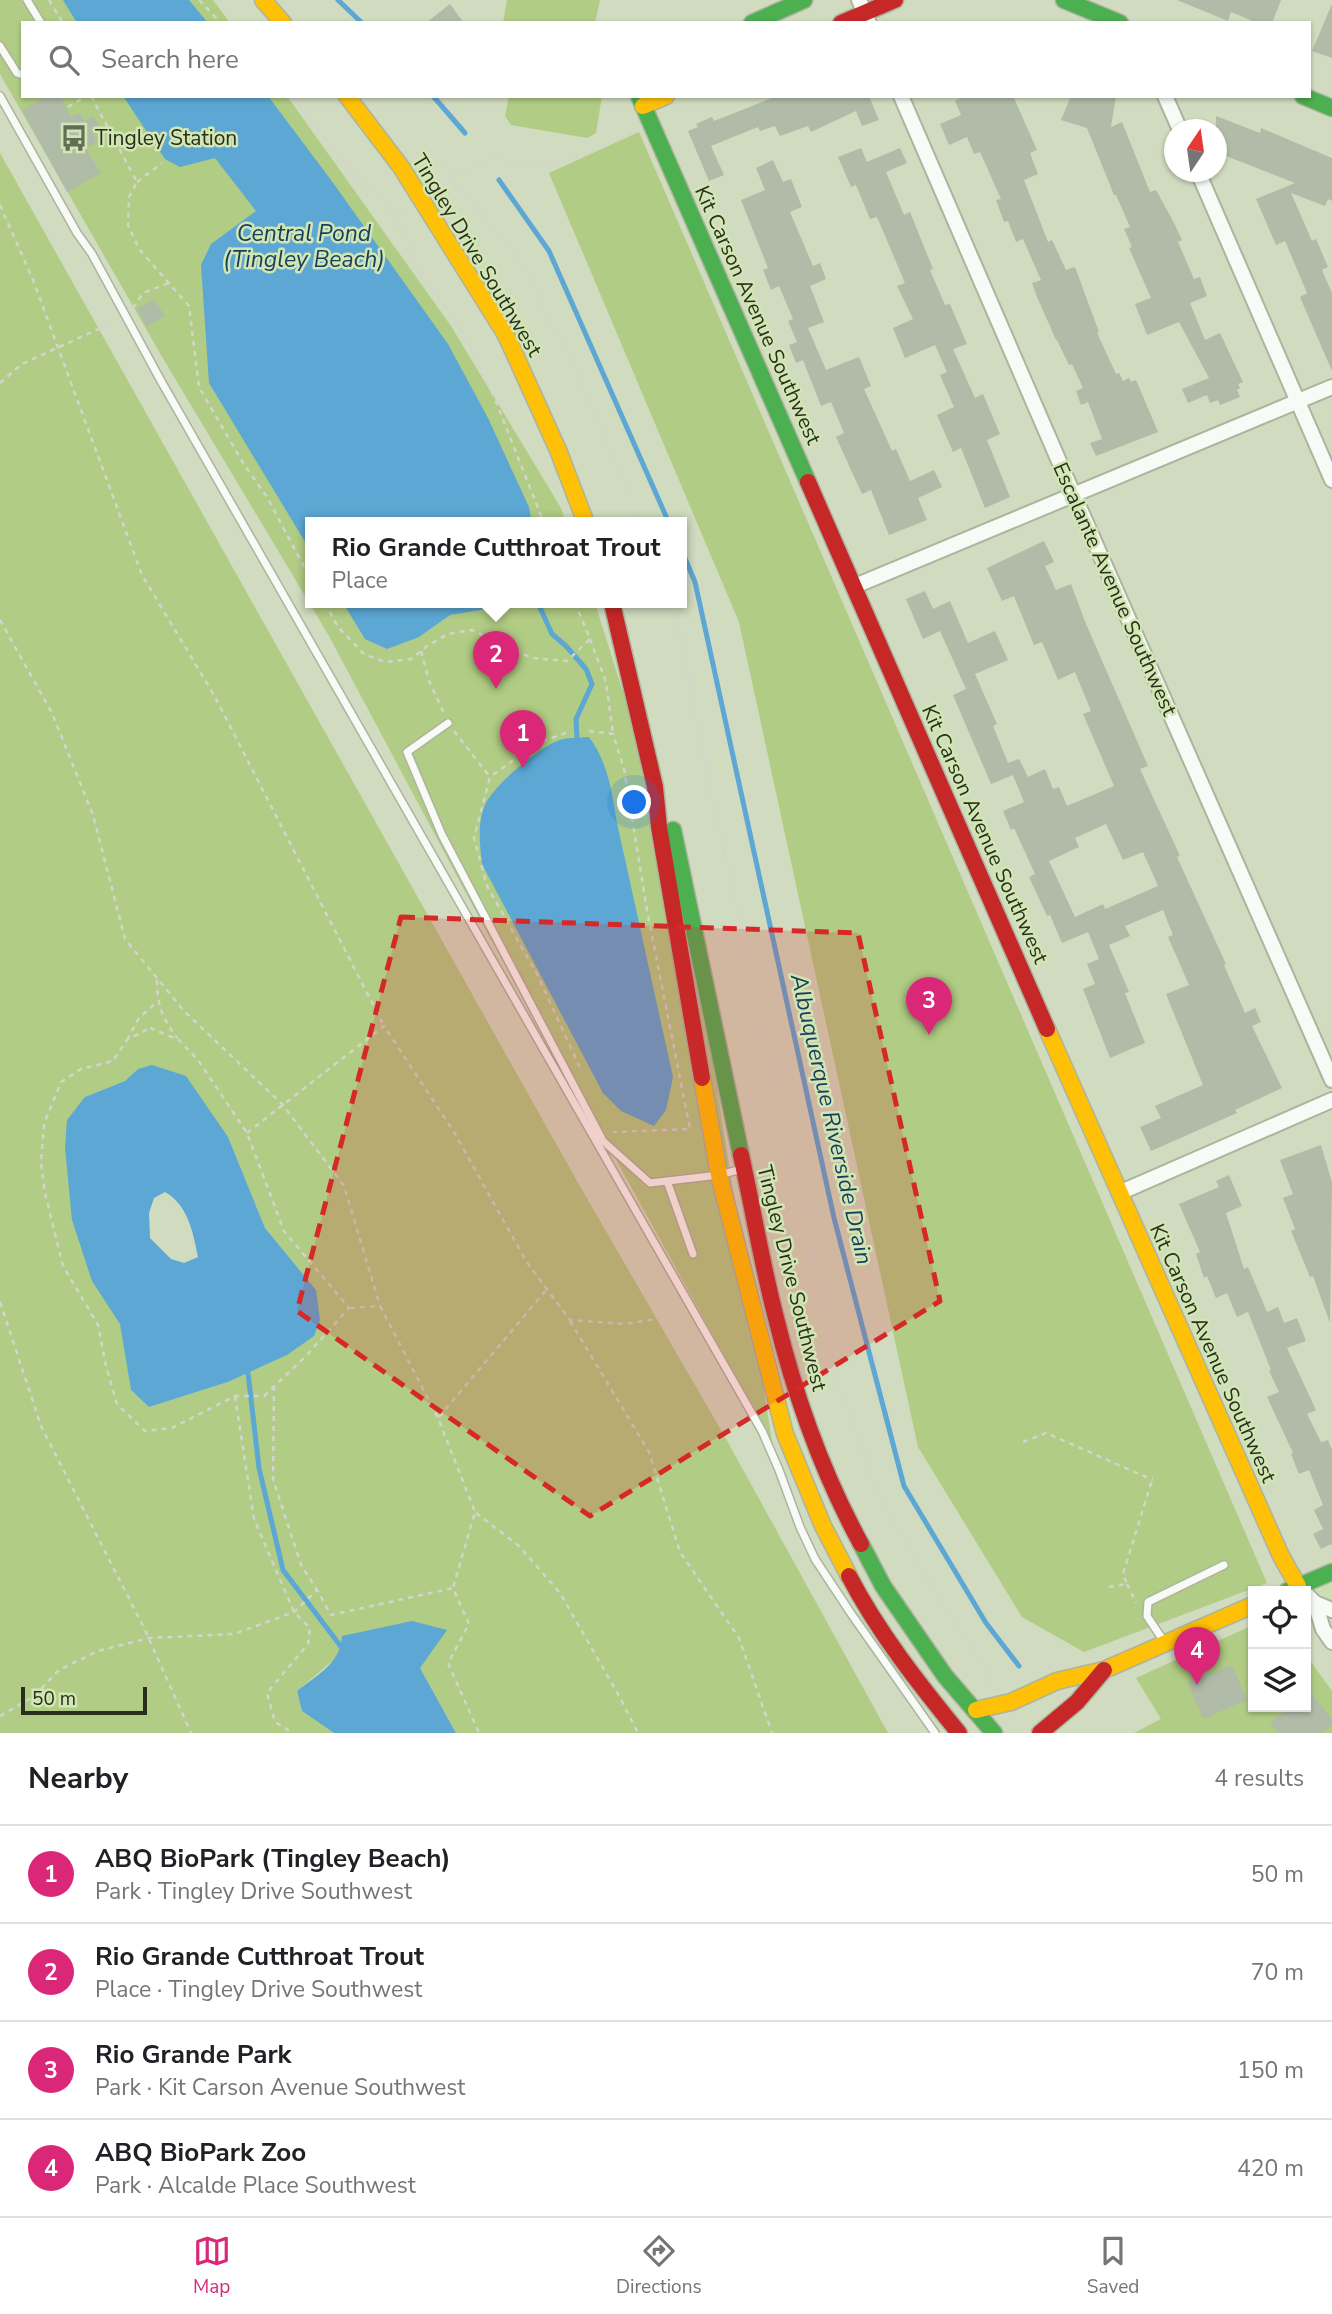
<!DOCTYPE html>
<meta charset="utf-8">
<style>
body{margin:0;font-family:"Nunito Sans",sans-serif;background:#f6f6f6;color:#202124}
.controls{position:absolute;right:21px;bottom:21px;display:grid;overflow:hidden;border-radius:0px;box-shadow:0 2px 5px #0004}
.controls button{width:63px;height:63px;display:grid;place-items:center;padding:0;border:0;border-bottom:2px solid #e0e0e0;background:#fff;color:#202124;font:35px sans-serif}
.compass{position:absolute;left:1164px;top:119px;width:63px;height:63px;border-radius:50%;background:#fff;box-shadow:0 2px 5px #0004;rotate:13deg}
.scale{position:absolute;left:21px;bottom:18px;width:126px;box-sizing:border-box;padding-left:7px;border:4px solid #28301d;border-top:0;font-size:19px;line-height:24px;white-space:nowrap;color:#28301d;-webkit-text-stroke:5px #d2e6b4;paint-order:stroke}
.you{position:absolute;left:635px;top:803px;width:24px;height:24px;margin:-18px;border:5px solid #fff;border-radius:50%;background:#1a73e8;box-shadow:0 0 0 10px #1a73e833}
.badge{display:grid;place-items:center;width:46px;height:46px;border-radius:50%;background:#db2777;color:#fff;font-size:23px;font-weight:700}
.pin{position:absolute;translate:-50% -58px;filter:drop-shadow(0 2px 4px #0008)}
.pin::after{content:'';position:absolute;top:37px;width:24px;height:21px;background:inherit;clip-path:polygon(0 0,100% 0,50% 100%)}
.popup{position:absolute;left:305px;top:517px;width:382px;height:91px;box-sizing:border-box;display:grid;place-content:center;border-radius:0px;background:#fff;filter:drop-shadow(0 2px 5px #0005);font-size:23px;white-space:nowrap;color:#757577}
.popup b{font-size:26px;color:#202124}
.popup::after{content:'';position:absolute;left:50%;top:100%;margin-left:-14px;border:14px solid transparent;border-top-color:#fff}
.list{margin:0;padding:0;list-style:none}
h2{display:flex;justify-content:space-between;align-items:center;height:91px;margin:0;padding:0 28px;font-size:30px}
h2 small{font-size:23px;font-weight:400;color:#757577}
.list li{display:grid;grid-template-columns:46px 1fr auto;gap:21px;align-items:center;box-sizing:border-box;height:98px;padding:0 28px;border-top:2px solid #e0e0e0}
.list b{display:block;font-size:26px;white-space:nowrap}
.list p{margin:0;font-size:23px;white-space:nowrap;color:#757577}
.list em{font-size:23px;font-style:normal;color:#757577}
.icon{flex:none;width:38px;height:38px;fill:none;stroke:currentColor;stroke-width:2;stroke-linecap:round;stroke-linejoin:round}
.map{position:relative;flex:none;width:1332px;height:1733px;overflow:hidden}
.search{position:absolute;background:#fff;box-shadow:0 2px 5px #0004;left:21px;right:21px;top:21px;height:77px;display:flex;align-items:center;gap:18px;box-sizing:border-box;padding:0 24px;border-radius:0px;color:#757577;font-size:26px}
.sheet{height:483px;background:#fff}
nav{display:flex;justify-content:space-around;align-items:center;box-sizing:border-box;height:98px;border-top:2px solid #e0e0e0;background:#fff;font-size:19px;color:#757577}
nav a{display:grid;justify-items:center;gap:4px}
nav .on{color:#db2777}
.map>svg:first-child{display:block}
.built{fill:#ccdeb2}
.green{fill:#b1cc84;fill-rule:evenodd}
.water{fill:#5ca7d3;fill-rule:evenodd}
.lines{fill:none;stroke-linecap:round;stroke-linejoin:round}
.stream{stroke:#5ca7d3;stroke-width:5}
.building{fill:#b0bca8;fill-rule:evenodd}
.lane-casing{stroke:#acb49f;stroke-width:10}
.street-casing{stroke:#acb49f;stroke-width:18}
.fast-casing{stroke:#acb49f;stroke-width:19}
.slow-casing{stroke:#acb49f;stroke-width:19}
.jam-casing{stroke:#acb49f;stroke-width:19}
.path{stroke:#d2d5cd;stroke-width:2.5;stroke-dasharray:5 5;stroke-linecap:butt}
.lane{stroke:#f8faf5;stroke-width:7}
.street{stroke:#f8faf5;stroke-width:14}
.fast{stroke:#4caf50;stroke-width:16}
.slow{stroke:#ffc107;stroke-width:16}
.jam{stroke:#c62828;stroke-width:16}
.marked{fill:#d62828;fill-opacity:0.2;stroke:#d62828;stroke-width:5;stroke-dasharray:14 9;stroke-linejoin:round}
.labels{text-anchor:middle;stroke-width:5;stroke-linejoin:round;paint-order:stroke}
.poi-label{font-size:21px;fill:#28301d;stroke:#d2e6b4;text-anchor:start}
.street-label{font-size:21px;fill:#28301d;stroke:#d2e6b4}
.water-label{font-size:23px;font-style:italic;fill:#173e5d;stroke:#d2e6b4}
</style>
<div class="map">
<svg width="1332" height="1733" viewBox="0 0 1332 1733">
<rect width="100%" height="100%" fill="#d0dbbf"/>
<!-- built -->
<path class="built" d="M1332,1572v38l-26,-16z"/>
<!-- green -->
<g class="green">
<path d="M0,0h213l17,23h-207v73h264l164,230 110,182 5,15h-256v80h285l93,297 84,542 -243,-440 -38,-62 -162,-304 -168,-281 -161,-281z"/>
<path d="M507,0h93l-5,23h-92z"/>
<path d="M509,96h93l-6,37 -9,5 -76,-13 -6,-9z"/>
<path d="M639,132l628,1451 -183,69 -62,-35 -104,-170 -179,-825 -190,-449z"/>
<path d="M0,153l577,1028 148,256 163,296h-432l-36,-65 -78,-20 -5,9 -40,34 5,20 32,22h-334zM138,1069l90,68 37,91 51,62 -29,65 -59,27 -79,25 -18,-17 -46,-293 40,-16z"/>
<path d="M1253,1625v82h53v-52l26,36v42h-198l27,-14 -25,-41z"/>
</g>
<!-- water -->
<g class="water">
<path d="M63,0h126l19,23h-131z"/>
<path d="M123,96h145l63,84 117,164 40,74 41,89 3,16h-222v27l-101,-167 -8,-118 10,-21 45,-33 -41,-53 -35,9 -15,-8z"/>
<path d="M343,603h179l-72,12 -31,22 -32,12 -22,-10z"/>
<path d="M589,737c19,25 23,56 28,86l56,254 -7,33 -12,16 -33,-15 -18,-18 -121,-229c-2,-19 -5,-41 3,-59 8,-19 52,-56 72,-64 9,-4 22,-3 32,-4z"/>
<path d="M152,1065l34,11 42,61 37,91 51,62 4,30 -6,16 -27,19 -59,27 -79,25 -18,-17 -11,-66 -28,-43 -20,-61 -7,-72 2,-28 18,-23 40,-16 13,-12zM165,1192c23,13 28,40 33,65l-14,6 -13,-4 -21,-21 -1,-25 5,-15z"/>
<path d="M412,1621l35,9 -27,38 36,65h-122l-32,-22 -5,-20c20,-16 44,-28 45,-55z"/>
</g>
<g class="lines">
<!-- stream -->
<g class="stream">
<path d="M338,0l24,23"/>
<path d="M433,96l32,37"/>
<path d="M499,180l50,71 120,272"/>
<path d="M682,551l13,31 139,636 70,268 82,137 33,43"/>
<path d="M538,603l14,31 14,12 20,23 6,15 -16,35 1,19"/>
<path d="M248,1373l11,95 24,102 59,78"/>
</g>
</g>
<!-- building -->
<g class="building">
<path d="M1177,0h104l-9,23h-15l-26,-11 -3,9z"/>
<path d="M450,4l14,19h-38z"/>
<path d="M1332,4v54l-20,-7z"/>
<path d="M47,96h13l11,21 9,-4 5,8 8,-5 9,14 -9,5 4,7 -11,6 15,25 -34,19 -45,-82z"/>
<path d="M777,96h92l10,24 -17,6 -6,-15 -45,21 -3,-6 -28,10 -5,-10 -15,5 -2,-4 -47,19 13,29 -15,6 -21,-50 10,-4 -2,-3 16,-7 2,4z"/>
<path d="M965,96h48l24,54 -7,3 8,21 -14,6 24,62 4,-2 14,30 9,-3 24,65 -2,1 19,41 3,-1 4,8 6,-3 2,4 5,-2 22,52 -62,24 -6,-13 12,-4 -14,-37 -7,3 -5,-14 7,-3 -11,-24 -3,1 -12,-25h-1l-19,-43 -5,-14 9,-3 -18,-41 -7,3 -8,-21 -4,1 -8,-22 5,-1 -21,-47 -6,2 -7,-17 -18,8 -9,-21 21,-9 -6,-14z"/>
<path d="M1071,96h45l-5,31 11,-5 28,70 6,-2 18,33 8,17 -4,2 16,37 6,-2 7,19 -17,7 15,37 15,-7 23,49 -5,2 2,4 -3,2 3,7 -20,8 -2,-5 -8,3 -3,-8 -19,8 -6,-14 27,-11 -30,-56 -32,13 -12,-31 16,-6 -22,-50 3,-1 -8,-18 6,-2 -14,-32h-2l-27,-67 -26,-8z"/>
<path d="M1216,116l44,17 1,-5 71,30v43l-4,-2 -3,7 -34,-13 21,48 4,-2 12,28 -6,3 10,23v78l-32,-74 7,-4 -22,-52 -9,4 -20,-46 39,-16 -74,-29 2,-7 -7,-3z"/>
<path d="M861,148l6,14 33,-14 7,15 -21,9 18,43 6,-3 23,57 -3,1 15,35 5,-1 17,40 -14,5 22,49 8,-4 17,40 -13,6 23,57 -25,11 -24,-60 -8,4 -16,-37 17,-8 -14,-32 7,-3 -12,-27 -30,13 -12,-30 20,-9 -16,-33 8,-3 -28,-66 -7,2 -14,-34 -5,2 -13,-30z"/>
<path d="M773,160l10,22 8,-3 11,28 -12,5 23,54 7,-3 6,16 -16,7 14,36 -16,6 18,42 33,-13 12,29 -7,3 28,62 4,-2 14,32 24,-11 8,17 -24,11 9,22 -38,15 -18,-45 -9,4 -26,-57 8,-4 -13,-31 -10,4 -18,-46 -7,3 -7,-18 8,-3 -9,-21 5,-2 -14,-33 -8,4 -8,-20 5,-2 -27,-68 24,-10 -9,-22z"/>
<path d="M154,299l11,17 -18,11 -10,-18z"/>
<path d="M1044,541l10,21 -9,4 11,24 15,-6 15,40 62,142 -8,3 40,87 -3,1 49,107 -2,1 21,48 10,-5 6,14 -9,4 30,62 -47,22 2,3 -86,38 -11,-24 21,-9 -6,-12 48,-21 -37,-91 23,-9 -21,-48 5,-2 -10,-25 -38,16 5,10 -21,9 20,47 -4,1 20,50 -35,15 -27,-69 12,-5 -8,-20 12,-5 -11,-27 -26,11 -12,-28 -3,1 -18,-39 6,-3 -21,-46 -3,2 -8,-19 21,-9 -11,-27 -22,9 -38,-89 13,-6 -26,-58 -17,8 -17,-40 19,-8 8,18 17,-8 18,42 27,-12 13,29 -33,14 22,50 -4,2 15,37 11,-4 9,18 17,-8 8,20 6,-2 8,19 47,-20 -31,-72 8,-3 -16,-39 -17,8 -16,-38 -8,3 -20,-49 -12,5 -15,-33zM1106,824l17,36 20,-8 15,34 -53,23 -2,-5 -28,13 -26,-56 30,-14 -4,-9z"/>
<path d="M1321,1145l11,37 -2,141 -17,-47 -3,1 -19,-46 4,-2 -12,-31 10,-4 -13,-34z"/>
<path d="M1229,1175l13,31 -16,7 18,56 4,-2 19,45 11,-5 6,16 13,-5 9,23 -19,7 29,62 -9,4 14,28 7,-2 4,10v97l-1,-3 -10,5 -8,-15 10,-5 -9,-19 9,-5 -14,-35 -10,4 -8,-20 2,-1 -26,-56 12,-5 -10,-21 2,-1 -23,-58 -11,5 -10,-24 -11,5 -9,-22 -3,2 -8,-24 4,-2 -21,-48 40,-17 -3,-6z"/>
<path d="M1232,1665l15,35 -44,19 -15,-36z"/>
<path d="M1306,1686l26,34v5l-10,8h-44l-8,-11 21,-15h15z"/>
</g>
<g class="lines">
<defs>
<g id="lane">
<path d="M27,0l14,23"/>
<path d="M0,46l17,27 6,2"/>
<path d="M0,96l77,137 15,21 69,127 601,1050 17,39 21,57 15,32 37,56 83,118"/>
<path d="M448,723l-41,29 35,83 161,306 47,42 69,-8 23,-6"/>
<path d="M667,1181l26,73"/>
<path d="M1165,1643l-18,-27 1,-14 76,-37"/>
</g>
<g id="street">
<path d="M859,0l10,23"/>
<path d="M901,96l167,386 264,598"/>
<path d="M1165,96l15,34"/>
<path d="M1198,172l134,308"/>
<path d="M855,586l477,-199"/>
<path d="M1119,1193l213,-93"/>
<path d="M1306,1594l9,9 17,7"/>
<path d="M1315,1603l8,26 9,13"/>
</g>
<g id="fast">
<path d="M1064,0l56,23"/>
<path d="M752,23l52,-23"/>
<path d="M639,96l169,386"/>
<path d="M1303,96l29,12"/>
<path d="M673,830l68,325"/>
<path d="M861,1544l22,42 62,90 49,57"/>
<path d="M1287,1591l45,-19"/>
</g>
<g id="slow">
<path d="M263,0l20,23"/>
<path d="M347,96l54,71 105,168 52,115 28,73"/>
<path d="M643,106l23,-10"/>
<path d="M1047,1029l234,527 17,30"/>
<path d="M702,1078l17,97 66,259 38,92 26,50"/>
<path d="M976,1710l35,-8 46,-21 47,-11 149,-65"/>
</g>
<g id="jam">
<path d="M841,23l54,-23"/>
<path d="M808,482l239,547"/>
<path d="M612,603l43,184 4,40 43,251"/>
<path d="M741,1155c12,54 21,110 35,163 19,78 47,156 85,226"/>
<path d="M849,1576c29,56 70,108 110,157"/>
<path d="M1040,1733l37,-31 27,-32"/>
</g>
</defs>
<!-- lane casing -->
<use href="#lane" class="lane-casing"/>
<!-- street casing -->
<use href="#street" class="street-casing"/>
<!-- fast casing -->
<use href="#fast" class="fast-casing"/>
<!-- slow casing -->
<use href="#slow" class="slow-casing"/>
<!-- jam casing -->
<use href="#jam" class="jam-casing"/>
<!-- path -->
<g class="path">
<path d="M49,0l14,23"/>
<path d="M199,0l22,23"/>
<path d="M91,96l46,86 -8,15 -1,28 11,24 50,57 10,81 44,76 24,34 43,81"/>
<path d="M292,96l60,76 11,13 24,18 7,12 27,57 43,62 30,63 50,126"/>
<path d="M68,107l18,-11"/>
<path d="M444,164l8,16 72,87 54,108 64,148"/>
<path d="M137,182l25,-19"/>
<path d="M435,190l58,-33 47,11 36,-10 59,-26"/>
<path d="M0,205l33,75 109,295 72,120 170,331"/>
<path d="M390,217l15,-9"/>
<path d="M133,308l10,-15 26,-10"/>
<path d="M0,383l22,-19 92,-42"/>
<path d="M325,603l13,24 26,27 21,8 26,-3 16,-13 21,-12 24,-4 60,28 35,3 23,-22 -15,-36"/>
<path d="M674,603l36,185 116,523 13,77 47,124 98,155 5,19 3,2"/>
<path d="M0,620l52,93 41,102 32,124 59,72 99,94 61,81 36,120"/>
<path d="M590,639l16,43 7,52"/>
<path d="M421,651l8,30 15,32"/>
<path d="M454,731l36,46"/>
<path d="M589,731l24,3 11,35 23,141 43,219 -77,3"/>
<path d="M566,733l-29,10 -47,34 -16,61 13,48 51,90 42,92"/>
<path d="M157,980c0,26 5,37 20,58"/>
<path d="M150,1028l29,12 19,20 49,73 37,98 65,77 -44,49 -41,39h-29l-63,32 -27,3 -28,-27 -11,-38 -8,-41 -35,-59 -18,-73 -4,-30 3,-39 17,-42 20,-13 32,-8 14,-21z"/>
<path d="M127,1040l12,-22 18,-16"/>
<path d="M247,1133l137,-107 70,106 72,129 44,59 55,4 56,-9"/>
<path d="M0,1302l41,124 104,204 46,103"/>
<path d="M350,1308l30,-2 58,112 37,94 -22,76"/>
<path d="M570,1321l79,131 31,100 59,86 33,95"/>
<path d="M274,1386l-1,93 28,86 16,25"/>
<path d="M235,1396l19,123 40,93 16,16 -2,16 -41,49 8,29 18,11"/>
<path d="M439,1417l108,-128"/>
<path d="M1023,1442l23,-9 107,47"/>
<path d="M476,1513l43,33 41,47 58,101 20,39"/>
<path d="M1127,1584l9,19"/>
<path d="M1109,1587l18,-3 -4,-10 30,-97"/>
<path d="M0,1716l33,-19 26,-27 39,-19 51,-13 85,-4 60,-22 23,-22 14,25 122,-27 16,36 -21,39 31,70"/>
</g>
<!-- lane -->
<use href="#lane" class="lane"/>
<!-- street -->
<use href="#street" class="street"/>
<!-- fast -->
<use href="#fast" class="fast"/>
<!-- slow -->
<use href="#slow" class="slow"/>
<!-- jam -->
<use href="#jam" class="jam"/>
</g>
<!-- marked area -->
<path class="marked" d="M401,917l457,16 82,368 -350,215 -293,-205z"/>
<!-- icons -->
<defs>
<symbol id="bus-bare" viewBox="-9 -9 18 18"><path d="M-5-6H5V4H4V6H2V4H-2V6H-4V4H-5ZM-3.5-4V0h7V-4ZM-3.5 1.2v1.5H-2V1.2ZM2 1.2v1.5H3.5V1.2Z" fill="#636c56" stroke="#d2e6b4" stroke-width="2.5" paint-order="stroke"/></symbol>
</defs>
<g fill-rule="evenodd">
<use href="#bus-bare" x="55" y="119" width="38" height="38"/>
</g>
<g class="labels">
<!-- poi labels -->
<g class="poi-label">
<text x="95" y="145">Tingley Station</text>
</g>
<!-- street labels -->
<g class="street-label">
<text transform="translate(477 255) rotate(59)" y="7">Tingley Drive Southwest</text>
<text transform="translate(758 315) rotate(66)" y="7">Kit Carson Avenue Southwest</text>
<text transform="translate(1115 589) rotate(66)" y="7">Escalante Avenue Southwest</text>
<text transform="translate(985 834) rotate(66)" y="7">Kit Carson Avenue Southwest</text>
<text transform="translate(792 1278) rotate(76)" y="7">Tingley Drive Southwest</text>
<text transform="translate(1213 1353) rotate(66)" y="7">Kit Carson Avenue Southwest</text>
</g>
<!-- water labels -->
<g class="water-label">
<text x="304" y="241">Central Pond<tspan x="304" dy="26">(Tingley Beach)</tspan></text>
<text transform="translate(832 1119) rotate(77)" y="8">Albuquerque Riverside Drain</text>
</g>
</g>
</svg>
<div class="controls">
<button><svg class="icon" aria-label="locate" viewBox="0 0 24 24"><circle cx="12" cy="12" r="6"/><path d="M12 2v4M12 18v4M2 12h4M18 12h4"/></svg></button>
<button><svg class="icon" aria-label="layers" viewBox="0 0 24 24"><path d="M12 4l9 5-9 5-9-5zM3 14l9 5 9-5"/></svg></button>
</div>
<svg class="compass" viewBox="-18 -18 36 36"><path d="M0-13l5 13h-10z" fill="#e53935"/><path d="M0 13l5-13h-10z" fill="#757577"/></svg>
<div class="scale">50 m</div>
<div class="you"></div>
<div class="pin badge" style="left:523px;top:768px">1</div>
<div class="pin badge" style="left:496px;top:689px">2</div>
<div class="popup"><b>Rio Grande Cutthroat Trout</b>Place</div>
<div class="pin badge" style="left:929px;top:1035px">3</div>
<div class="pin badge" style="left:1197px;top:1685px">4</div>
<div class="search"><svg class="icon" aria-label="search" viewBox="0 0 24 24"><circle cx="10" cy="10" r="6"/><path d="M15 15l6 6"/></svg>Search here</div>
</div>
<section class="sheet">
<h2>Nearby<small>4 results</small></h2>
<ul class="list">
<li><span class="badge">1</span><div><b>ABQ BioPark (Tingley Beach)</b><p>Park · Tingley Drive Southwest</p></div><em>50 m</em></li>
<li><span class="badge">2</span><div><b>Rio Grande Cutthroat Trout</b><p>Place · Tingley Drive Southwest</p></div><em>70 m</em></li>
<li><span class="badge">3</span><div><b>Rio Grande Park</b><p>Park · Kit Carson Avenue Southwest</p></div><em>150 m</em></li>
<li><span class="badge">4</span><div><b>ABQ BioPark Zoo</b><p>Park · Alcalde Place Southwest</p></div><em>420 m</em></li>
</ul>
</section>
<nav>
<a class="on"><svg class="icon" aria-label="map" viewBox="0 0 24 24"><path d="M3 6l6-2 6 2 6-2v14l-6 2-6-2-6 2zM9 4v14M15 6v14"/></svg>Map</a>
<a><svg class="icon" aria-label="directions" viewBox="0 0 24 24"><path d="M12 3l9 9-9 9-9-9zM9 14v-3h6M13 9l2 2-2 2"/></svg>Directions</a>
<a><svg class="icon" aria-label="saved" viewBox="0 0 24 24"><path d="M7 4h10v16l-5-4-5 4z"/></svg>Saved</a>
</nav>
